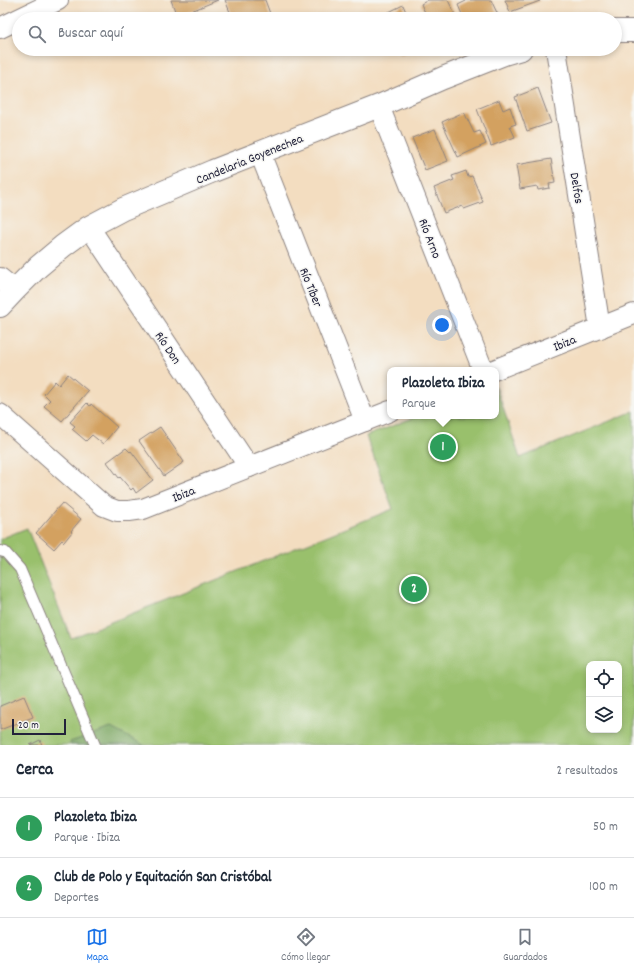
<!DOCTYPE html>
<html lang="es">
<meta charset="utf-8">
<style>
body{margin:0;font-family:Dekko,sans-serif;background:#f2f2f3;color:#1f2937}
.controls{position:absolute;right:12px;bottom:12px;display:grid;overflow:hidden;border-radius:8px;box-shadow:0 2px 6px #0003}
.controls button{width:36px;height:36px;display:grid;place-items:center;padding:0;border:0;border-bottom:1px solid #e0e1e3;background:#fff;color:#1f2937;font:20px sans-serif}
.scale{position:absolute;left:12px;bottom:10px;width:54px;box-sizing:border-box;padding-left:4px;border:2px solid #22223b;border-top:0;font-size:11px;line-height:14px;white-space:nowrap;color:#22223b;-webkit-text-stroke:3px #f6f6f2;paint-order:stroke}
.you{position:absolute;left:442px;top:325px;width:14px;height:14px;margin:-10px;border:3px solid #fff;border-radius:50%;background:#1a73e8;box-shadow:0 0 0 6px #1a73e833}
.badge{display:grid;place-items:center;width:26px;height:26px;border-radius:50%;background:#1a73e8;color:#fff;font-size:13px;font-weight:700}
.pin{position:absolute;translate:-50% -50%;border:2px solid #fff;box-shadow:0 1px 4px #0006}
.popup{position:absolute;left:387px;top:367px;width:112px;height:52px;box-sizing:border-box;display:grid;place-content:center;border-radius:8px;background:#fff;filter:drop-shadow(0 1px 3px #0005);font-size:13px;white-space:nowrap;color:#747a83}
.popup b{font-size:15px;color:#1f2937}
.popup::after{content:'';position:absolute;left:50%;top:100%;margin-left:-8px;border:8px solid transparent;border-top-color:#fff}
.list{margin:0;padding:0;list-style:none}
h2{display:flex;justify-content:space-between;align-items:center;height:52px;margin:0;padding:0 16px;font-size:17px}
h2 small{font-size:13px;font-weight:400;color:#747a83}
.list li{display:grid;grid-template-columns:26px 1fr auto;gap:12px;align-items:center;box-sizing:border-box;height:60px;padding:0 16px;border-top:1px solid #e0e1e3}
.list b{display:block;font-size:15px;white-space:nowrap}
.list p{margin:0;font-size:13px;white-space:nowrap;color:#747a83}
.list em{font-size:13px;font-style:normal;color:#747a83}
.icon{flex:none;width:22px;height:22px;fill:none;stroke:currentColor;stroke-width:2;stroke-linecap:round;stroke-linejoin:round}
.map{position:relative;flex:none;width:634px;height:745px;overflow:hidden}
.search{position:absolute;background:#fff;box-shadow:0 2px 6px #0003;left:12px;right:12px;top:12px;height:44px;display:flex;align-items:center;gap:10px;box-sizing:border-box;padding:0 14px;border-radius:22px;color:#747a83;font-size:15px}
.sheet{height:172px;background:#fff}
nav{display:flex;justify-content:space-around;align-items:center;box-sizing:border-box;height:56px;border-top:1px solid #e0e1e3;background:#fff;font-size:11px;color:#747a83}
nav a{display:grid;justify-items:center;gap:2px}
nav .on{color:#1a73e8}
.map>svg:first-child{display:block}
.green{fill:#99c06c;stroke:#5e7154;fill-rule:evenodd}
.forest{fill:#7aa660;stroke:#4e644e}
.building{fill:#d3a160}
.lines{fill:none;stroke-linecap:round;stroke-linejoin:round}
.service-casing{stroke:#8a807e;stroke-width:12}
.minor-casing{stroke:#8a807e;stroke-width:22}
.tertiary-casing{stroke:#8a807e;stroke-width:24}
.service{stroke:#fff;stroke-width:10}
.minor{stroke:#fff;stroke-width:20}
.tertiary{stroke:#fff;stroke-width:22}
.labels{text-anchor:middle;stroke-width:3;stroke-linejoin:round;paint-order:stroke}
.street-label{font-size:13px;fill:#22223b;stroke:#f6f6f2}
</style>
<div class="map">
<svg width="634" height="745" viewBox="0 0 634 745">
<rect width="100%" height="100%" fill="#f6f6f2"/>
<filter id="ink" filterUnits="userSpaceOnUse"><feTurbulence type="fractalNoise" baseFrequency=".025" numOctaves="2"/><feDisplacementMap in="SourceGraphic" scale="8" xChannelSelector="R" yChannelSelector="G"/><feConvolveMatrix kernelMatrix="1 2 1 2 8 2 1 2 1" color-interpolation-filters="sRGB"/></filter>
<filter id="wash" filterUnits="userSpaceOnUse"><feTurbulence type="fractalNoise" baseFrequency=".012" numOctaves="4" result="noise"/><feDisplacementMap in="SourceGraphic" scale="16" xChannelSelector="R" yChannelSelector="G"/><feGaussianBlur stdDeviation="0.9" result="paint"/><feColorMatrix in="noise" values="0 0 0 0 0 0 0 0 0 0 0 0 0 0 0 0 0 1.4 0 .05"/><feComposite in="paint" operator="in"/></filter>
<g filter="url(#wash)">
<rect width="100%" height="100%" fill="#f3ddc0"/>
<!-- green -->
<path class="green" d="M496,387l24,71 114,-47v334h-634v-206l27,-11 44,110 322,-129 -27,-73 52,-20h78zM589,664h30v66h-30z"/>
<!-- forest -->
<path class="forest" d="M111,728l33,17h-73l-1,-3z"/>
<g id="blocks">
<!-- building -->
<g class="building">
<path d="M171,0h47l-29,12 3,7h-14z"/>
<path d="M225,0h40l7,19h-46l6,-2z"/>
<path d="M428,0h20l9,19h-29l-7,-15z"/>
<path d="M466,0h25l7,15 -8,4h-26l-6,-14 8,-4z"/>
<path d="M505,0h34l1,1 -30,11z"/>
<path d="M403,5l6,14h-21l-3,-5z"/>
<path d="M398,49h17l-14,6z"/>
<path d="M538,88l13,35 -24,8 -12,-34z"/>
<path d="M499,100l4,10 7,-3 6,17 -6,2 5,11 -24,9 -14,-37z"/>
<path d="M464,112l10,21 6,-2 6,13 -28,13 -16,-35z"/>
<path d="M435,129l13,32 -23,9 -13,-32z"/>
<path d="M551,159l4,24 -6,1 1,4 -12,2 -1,-4 -17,3 -4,-24z"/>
<path d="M466,171l2,6 4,-1 11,26 -19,7 -2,-3 -18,7 -10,-25 20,-8 -2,-4z"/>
<path d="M68,374l20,17 -26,30 -18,-15 6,-6 -6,-6 11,-13 4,4z"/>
<path d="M87,403l3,3 1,-2 26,23 -14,17 -11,-9 -6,6 -14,-12 3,-3 -5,-4z"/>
<path d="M160,427l24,35 -20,14 -25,-35z"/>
<path d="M126,448l4,4 1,-1 22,29 -17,13 -3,-5 -2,2 -11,-13 -1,1 -12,-16z"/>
<path d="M62,503l19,16 -10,12 1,1 -8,10 -2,-2 -8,9 -18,-16z"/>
<path d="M24,696l9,21 -33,13v-24z"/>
<path d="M40,740l2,5h-12z"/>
</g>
</g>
</g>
<g filter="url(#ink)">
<use href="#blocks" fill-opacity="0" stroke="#8a807e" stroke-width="1"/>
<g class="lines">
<defs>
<path id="service" d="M0,551l5,1 15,17 75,176"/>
<g id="minor">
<path d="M0,28l58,-28"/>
<path d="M556,49l44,279"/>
<path d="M379,106l104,264"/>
<path d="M260,153l105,268"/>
<path d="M89,227l160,240"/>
<path d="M0,278l15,12"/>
<path d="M494,370l140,-56"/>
<path d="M0,414l87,77 17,15 13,5h12l14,-2 247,-98"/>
</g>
<g id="tertiary">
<path d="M615,31h19"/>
<path d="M0,306l15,-16 23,-23 25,-21 26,-19 34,-18 90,-38 166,-65 64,-28 61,-24 17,-5"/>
</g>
</defs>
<!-- service casing -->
<use href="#service" class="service-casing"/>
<!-- minor casing -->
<use href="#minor" class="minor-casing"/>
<!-- tertiary casing -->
<use href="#tertiary" class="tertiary-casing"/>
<!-- service -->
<use href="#service" class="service"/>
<!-- minor -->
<use href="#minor" class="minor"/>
<!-- tertiary -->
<use href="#tertiary" class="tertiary"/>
</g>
</g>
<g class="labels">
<!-- street labels -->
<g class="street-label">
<text transform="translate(249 158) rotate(-22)" y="5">Candelaria Goyenechea</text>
<text transform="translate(578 188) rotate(81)" y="5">Delfos</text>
<text transform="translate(431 238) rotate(69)" y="5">Río Arno</text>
<text transform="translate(312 287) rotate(68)" y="5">Río Tíber</text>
<text transform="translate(564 342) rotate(-22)" y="5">Ibiza</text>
<text transform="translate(169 347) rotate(56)" y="5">Río Don</text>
<text transform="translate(183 493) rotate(-22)" y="5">Ibiza</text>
</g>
</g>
</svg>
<div class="controls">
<button><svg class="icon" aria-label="locate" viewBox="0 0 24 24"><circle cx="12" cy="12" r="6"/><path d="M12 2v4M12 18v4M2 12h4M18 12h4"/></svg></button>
<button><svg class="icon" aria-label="layers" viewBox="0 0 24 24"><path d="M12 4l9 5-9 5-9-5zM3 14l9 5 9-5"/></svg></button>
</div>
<div class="scale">20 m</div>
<div class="you"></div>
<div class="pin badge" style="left:443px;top:447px;background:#2e9e5b">1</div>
<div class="popup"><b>Plazoleta Ibiza</b>Parque</div>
<div class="pin badge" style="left:414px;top:589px;background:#2e9e5b">2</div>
<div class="search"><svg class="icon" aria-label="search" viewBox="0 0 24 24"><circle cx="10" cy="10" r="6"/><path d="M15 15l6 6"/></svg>Buscar aquí</div>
</div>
<section class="sheet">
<h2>Cerca<small>2 resultados</small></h2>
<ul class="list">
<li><span class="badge" style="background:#2e9e5b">1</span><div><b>Plazoleta Ibiza</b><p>Parque · Ibiza</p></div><em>50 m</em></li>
<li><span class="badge" style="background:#2e9e5b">2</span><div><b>Club de Polo y Equitación San Cristóbal</b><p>Deportes</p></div><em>100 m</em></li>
</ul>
</section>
<nav>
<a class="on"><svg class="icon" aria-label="map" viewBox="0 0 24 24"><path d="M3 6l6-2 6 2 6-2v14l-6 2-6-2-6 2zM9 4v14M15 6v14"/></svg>Mapa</a>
<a><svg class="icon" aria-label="directions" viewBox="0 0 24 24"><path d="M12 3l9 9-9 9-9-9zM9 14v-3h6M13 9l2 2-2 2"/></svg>Cómo llegar</a>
<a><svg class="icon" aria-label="saved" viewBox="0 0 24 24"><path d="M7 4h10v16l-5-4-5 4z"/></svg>Guardados</a>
</nav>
